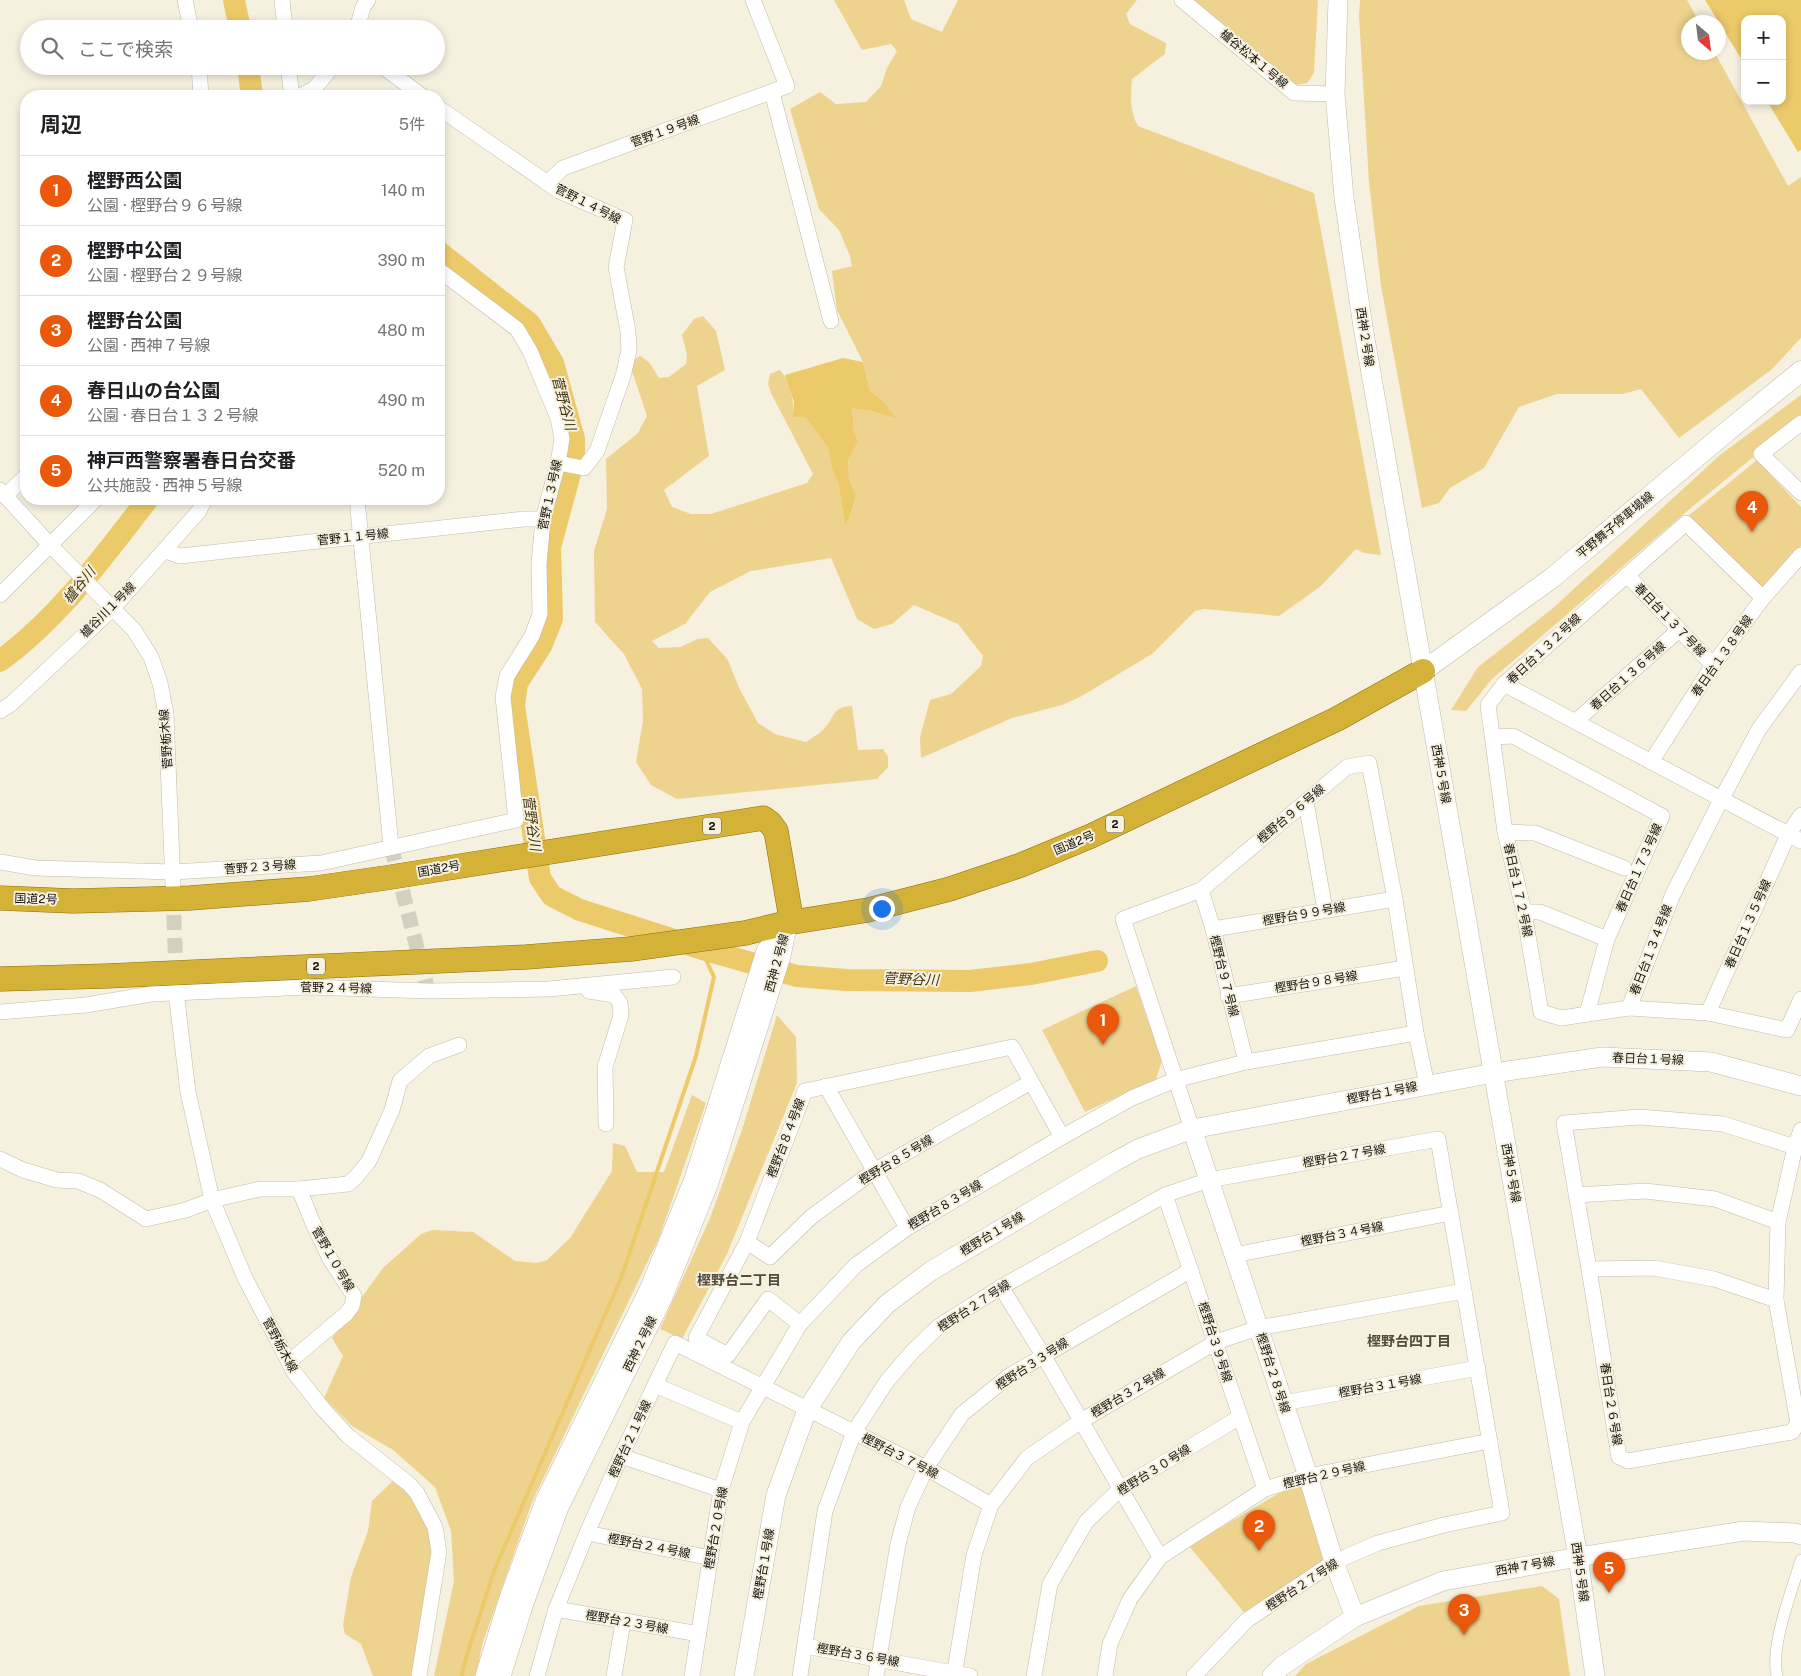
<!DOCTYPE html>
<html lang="ja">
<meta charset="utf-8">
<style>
body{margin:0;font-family:"Public Sans","Noto Sans JP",sans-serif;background:#f6f6f6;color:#202124}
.controls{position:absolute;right:15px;top:15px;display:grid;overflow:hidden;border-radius:10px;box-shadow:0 2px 8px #0003}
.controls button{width:45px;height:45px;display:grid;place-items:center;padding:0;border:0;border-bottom:1px solid #e0e0e0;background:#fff;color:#202124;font:25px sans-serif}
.compass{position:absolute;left:1681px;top:15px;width:45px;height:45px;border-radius:50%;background:#fff;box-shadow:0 2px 8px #0003;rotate:152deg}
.you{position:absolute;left:881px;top:908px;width:18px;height:18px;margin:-12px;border:4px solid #fff;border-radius:50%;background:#1a73e8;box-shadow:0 0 0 8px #1a73e833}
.badge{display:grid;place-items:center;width:32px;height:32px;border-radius:50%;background:#ea580c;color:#fff;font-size:16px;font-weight:700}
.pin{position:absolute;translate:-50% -41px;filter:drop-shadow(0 1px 2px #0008)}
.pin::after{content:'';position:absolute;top:26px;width:18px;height:15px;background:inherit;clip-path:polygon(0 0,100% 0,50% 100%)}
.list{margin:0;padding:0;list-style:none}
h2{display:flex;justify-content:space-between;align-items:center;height:65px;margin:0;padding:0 20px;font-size:21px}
h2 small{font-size:16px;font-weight:400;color:#757577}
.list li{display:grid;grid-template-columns:32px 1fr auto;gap:15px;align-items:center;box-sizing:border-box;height:70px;padding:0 20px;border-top:1px solid #e0e0e0}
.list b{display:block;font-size:19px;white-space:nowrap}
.list p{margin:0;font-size:16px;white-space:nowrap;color:#757577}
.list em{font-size:16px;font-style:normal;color:#757577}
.icon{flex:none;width:28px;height:28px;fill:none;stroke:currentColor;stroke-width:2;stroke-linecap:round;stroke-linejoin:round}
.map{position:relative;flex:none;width:1801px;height:1676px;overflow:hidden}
.search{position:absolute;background:#fff;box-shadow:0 2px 8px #0003;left:20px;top:20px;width:425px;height:55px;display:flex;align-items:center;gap:12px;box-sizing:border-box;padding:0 18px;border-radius:28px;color:#757577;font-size:19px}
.panel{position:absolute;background:#fff;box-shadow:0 2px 8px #0003;left:20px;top:90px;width:425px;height:415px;border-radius:20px}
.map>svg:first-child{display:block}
.green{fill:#edd38e}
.water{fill:#ecc969}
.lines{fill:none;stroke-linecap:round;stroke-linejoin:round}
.stream{stroke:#ecc969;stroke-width:4}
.river{stroke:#ecc969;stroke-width:22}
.minor-tunnel{stroke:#d4cfc0;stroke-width:15;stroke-dasharray:15 8;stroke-linecap:butt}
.pedestrian-casing{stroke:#c0baaa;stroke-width:12}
.minor-casing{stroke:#c0baaa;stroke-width:16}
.tertiary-casing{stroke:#c0baaa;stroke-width:20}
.secondary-casing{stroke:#c0baaa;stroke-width:21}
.trunk-casing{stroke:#8a6e09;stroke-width:25}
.pedestrian{stroke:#fff;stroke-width:11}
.minor{stroke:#fff;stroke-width:15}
.tertiary{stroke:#fff;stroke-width:19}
.secondary{stroke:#fff;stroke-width:20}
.trunk{stroke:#d4b238;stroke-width:24}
.labels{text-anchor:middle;stroke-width:4;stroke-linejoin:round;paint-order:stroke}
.shield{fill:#f6f0df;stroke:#58554c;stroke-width:1}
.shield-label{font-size:11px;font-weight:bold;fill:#15130d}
.street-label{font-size:12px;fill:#15130d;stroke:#f6f0df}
.water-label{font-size:14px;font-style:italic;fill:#43350b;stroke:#f6f0df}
.neighbourhood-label{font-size:14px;font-weight:bold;fill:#514b3d;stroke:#f6f0df}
</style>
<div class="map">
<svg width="1801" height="1676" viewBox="0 0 1801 1676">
<rect width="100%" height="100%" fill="#f6f0df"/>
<!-- green -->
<g class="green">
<path d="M834,0h70l7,19 31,13 16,-32h179l-11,14 4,10 36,19 -1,11 -33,25c-1,16 -3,32 6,47l176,67 67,362 -17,-2 -8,-4 -35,37 -42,30 -75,-7 -9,2 -43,43 -72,43 -18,8 -50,13 -91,40 -1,-21 10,-37 21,-6 30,-28 2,-10 -25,-32 -44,-19 -22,19 -18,5 -17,-10 -26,-61 -80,13 -41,21 -25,32 -33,17 7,7 21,-1 18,-8 10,-1 20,22 11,28 19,35 17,11 31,8c5,-4 12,-7 17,-12 12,-12 8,-23 29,-24l6,44 25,-1 5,8v10l-11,12 -200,20 -26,-14 -15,-23 7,-41 -1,-32 -18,-35 -29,-32 -1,-71 13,-42 -1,-50 32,-26 9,-17 -15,-45v-10l8,-5 9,6 10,16 10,-1 17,-13 1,-10 -5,-19 12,-16 9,-3 13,15 9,39 -28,16 12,70 -45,34 8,17 19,7h20l96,-31 6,-9 -42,-81 -3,-9 2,-10 10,-4c11,12 14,31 13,46l12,1 23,31 4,21 7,17 6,41 4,-8 7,-21 -7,-20 -1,-18 10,-18 -4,-13 -2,-22 20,4 25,8 -12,-16 -15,-12 -7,-29 -26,-52 -5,-39 20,-5 -2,-10 -11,-26 -20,-21 -29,-100 30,-17 16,12 30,-2 15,-16 6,-18 10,-17 -6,-7 -29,6z"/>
<path d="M1194,0h124l-4,73 -7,10 -11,2z"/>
<path d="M1360,0h327l12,22h-11v30l27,1 73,133 13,-9v161l-30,32 -92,68 -38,-49 -18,5h-66l-38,13 -35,61 -34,20 -11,15 -17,5 -41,-222 -12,-104 -10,-166z"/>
<path d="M1801,395v23l-121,99 -188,162 -26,32 -15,-1 27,-43 74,-58 168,-154z"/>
<path d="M1757,460l44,47v39l-35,41h-8l-71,-70z"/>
<path d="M1136,986l26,75 -6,18 -71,33 -43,-82z"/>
<path d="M777,1015l19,22 1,46 -70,171 -45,85 -22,-10 50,-111 32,-88z"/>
<path d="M692,1095l14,8 -47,135 -127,264 -50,143 -6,31h-42l20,-95 -3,-50 -16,-44 -42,-37 -41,-24 -28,-28 19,-42 -11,-18 51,-70 38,-34 11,-4 41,2 42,29 21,2 11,-3 23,-22 42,-67 1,-28 12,3 12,26h27z"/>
<path d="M396,1478l15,17 19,33 4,25 -21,123h-40l-12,-32 -16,-10 -2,-9 8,-48 17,-46 4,-30z"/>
<path d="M1293,1485h9l24,71 -6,9 -73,51 -58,-70z"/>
<path d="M1542,1586l17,13 11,77h-275l11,-12 113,-58z"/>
</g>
<!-- water -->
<g class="water">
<path d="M1705,0h96v150l-3,2 -31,-51h15v-82h-37v46z"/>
<path d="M843,358l20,4 7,29 15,12 12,16 -25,-8 -20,-3 2,21 4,13 -10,18 1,18 7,19 -7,22 -4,8 -6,-41 -7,-17 -4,-21 -23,-31h-12l1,-15 -9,-27z"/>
</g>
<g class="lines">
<!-- stream -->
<path class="stream" d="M462,1676l3,-15 29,-90 127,-293 75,-222 18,-79 -13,-28"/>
<!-- river -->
<g class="river">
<path d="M234,0l6,29"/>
<path d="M248,66l4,30"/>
<path d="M439,252l91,72 23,39 21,76v20l-24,88 2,72 -11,27 -24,37 -3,23 26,172 12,18 28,14 129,41 88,25 49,4 124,1 61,-7 66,-13"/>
<path d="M0,661c60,-44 103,-104 148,-162"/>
</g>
<!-- minor-tunnel -->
<g class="minor-tunnel">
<path d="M391,846l37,145"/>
<path d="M173,892l4,108"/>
</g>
<defs>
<path id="pedestrian" d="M1777,1676c-7,-31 15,-85 24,-116"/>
<g id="minor">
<path d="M185,0l6,29"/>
<path d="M282,0l3,29"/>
<path d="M1182,0l112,93 41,1"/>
<path d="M357,29l6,-22 5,-7"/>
<path d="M199,66l2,30"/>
<path d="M288,66l4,30"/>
<path d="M382,66l40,30"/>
<path d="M772,92l59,229"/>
<path d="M300,96l14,-7 19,-23"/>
<path d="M439,108l120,83 66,29 -9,47 12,64 1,19 -6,26 -26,75 -13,17 -26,-5"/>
<path d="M547,183l16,-15 224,-82 -34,-86"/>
<path d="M1801,423l-40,31 40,39"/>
<path d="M0,490l50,55 84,85 17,27 9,26 6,31 7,171"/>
<path d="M5,496l21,-20"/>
<path d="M357,499l34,347"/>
<path d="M165,551l15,5 344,-37h19"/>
<path d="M1627,575l86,90"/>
<path d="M0,595l96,-96"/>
<path d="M1763,598l-77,-75 -182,161 297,157"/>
<path d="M1801,672l-42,57 -37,69 -49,96 -44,114 79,5 79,17 14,-31"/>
<path d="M1504,684l-16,21 17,127 19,80 17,100 20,6 68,-10"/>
<path d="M0,711l11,-7 102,-96 86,-97 6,-12"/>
<path d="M1576,721l103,-91"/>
<path d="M1494,737l19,-1 149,80 -55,123 -20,75"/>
<path d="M1651,762l62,-97 50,-67 38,-43"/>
<path d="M1306,802l19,108"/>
<path d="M1505,832l30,1 89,35"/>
<path d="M0,862l35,6 138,4 148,-9 195,-43 -13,-123 4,-21 25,-40 8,-22 -1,-50 4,-45 15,-56 4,-24 -4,-21 -28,-67 -13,-22 -78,-59"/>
<path d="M1201,890l12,39 33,133"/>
<path d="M1524,912h16l67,27"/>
<path d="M1213,929l182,-30"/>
<path d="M589,991l25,4 6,8 1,12 -16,52 1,57"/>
<path d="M1228,996l177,-28"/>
<path d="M177,1000l11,92 24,108 33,78 49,94 29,37 25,27 61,48 8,9 18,34 4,25 -20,124"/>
<path d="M0,1012l86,-7 65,-11 157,-7 120,4 121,-2 124,-12"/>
<path d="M1708,1013l80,-178 13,-20"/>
<path d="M826,1086l81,142"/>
<path d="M1192,1129l-69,-210 78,-29 146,-123 22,-4 26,136 21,134 11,52"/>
<path d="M1795,1147l-72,-23 -83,-7 -76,6 25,146 30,188 9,4 164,-29 6,-9 -22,-123 2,-78 17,-75 6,-17"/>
<path d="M0,1159l23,11 34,10 21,1 22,9 46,29 40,-9 26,-10 48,-11h39l49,-5 8,-7 13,-16 23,-51 8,-29 29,-25 30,-11"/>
<path d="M1165,1195l100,294"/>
<path d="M1576,1195l69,-4 70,8 63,23"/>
<path d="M747,1242l23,15 41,-40 63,-46 157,-89"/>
<path d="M1234,1255l217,-42"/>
<path d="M1589,1269l65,-1 60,11 62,21"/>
<path d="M1001,1287l42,68 117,202"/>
<path d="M800,1324l-32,-25 -40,56 -32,-17 51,-96 58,-151 207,-44 50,90"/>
<path d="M289,1362l57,-48 6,-8 2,-10 -24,-37 -18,-38 -13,-32"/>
<path d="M655,1385l87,37"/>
<path d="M1283,1403l195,-35"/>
<path d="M621,1456l100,34"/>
<path d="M587,1533l124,25"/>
<path d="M556,1609l143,25"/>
<path d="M805,1646l165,30"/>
<path d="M537,1676l19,-67 31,-76 34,-77 54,-113 251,125 65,37"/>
<path d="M614,1676l9,-54"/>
<path d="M692,1676l29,-186 21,-68 58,-98 56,-59 51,-37 155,-91 70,-39 43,-18 71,-18 170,-29"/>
<path d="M800,1676l25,-165 29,-79 33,-51 25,-29 27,-26 62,-39 164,-92 44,-15 229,-41 64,374 -58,12 -66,18 -44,19 -87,58 -53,56"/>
<path d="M876,1676l22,-132 10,-37 18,-39 36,-54 47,-38 182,-106"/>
<path d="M954,1676l20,-121 17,-50 36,-47 54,-37 135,-79 42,-14 206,-37"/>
<path d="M1034,1676l16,-92 36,-62 34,-33 120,-72"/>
<path d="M1105,1676l5,-32 20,-45 30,-42 105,-68 43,-13 182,-35"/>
</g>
<g id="tertiary">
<path d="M1338,0l-3,94 9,104 19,129 215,1230 17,119"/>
<path d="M1192,1129l116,347 26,86 21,55"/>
<path d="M485,1676l24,-78 36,-97 104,-211 45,-111 72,-228 21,-28"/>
<path d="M501,1676l23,-73 35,-96 104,-210 45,-112 73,-229 6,-29"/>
<path d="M744,1676l32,-181 31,-85 44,-68 36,-38 44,-33 183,-109 24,-13 54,-20 302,-56 108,-16 109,5 90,24"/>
<path d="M1272,1676l10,-10 73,-49 88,-36 135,-24 166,-26 51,2 6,2"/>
</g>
<path id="secondary" d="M1423,671l129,-93 172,-144 77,-63"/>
<g id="trunk">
<path d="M0,898l73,3 117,-3 119,-9 76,-11 378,-60 7,5 6,8 14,81 -3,11"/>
<path d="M0,979l107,-3 419,-19 105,-8 114,-16 42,-10 81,-13 82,-21 71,-24 70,-29 246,-117 86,-48"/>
</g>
</defs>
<!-- pedestrian casing -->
<use href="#pedestrian" class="pedestrian-casing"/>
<!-- minor casing -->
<use href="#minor" class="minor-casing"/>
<!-- tertiary casing -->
<use href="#tertiary" class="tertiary-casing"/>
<!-- secondary casing -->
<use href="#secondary" class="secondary-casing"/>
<!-- trunk casing -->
<use href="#trunk" class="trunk-casing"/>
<!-- pedestrian -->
<use href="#pedestrian" class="pedestrian"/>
<!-- minor -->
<use href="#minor" class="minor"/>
<!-- tertiary -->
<use href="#tertiary" class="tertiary"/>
<!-- secondary -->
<use href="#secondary" class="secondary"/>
<!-- trunk -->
<use href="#trunk" class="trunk"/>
</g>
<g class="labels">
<!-- shield labels -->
<g class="shield">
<rect x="1106" y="815.5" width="18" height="17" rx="4"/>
<rect x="703" y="817.5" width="18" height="17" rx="4"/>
<rect x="307" y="957.5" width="18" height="17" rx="4"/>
</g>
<g class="shield-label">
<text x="1115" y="828">2</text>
<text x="712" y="830">2</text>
<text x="316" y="970">2</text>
</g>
<!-- street labels -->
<g class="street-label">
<text transform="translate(1254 59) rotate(40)" y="4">櫨谷松本１号線</text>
<text transform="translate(665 131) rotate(-20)" y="4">菅野１９号線</text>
<text transform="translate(588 204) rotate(27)" y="4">菅野１４号線</text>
<text transform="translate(1365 337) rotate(81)" y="4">西神２号線</text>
<text transform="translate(550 495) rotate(-78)" y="4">菅野１３号線</text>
<text transform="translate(1615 525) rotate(-40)" y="4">平野舞子停車場線</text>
<text transform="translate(353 537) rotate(-6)" y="4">菅野１１号線</text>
<text transform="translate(108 610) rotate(-45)" y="4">櫨谷川１号線</text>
<text transform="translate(1670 620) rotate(46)" y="4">春日台１３７号線</text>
<text transform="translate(1544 649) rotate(-43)" y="4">春日台１３２号線</text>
<text transform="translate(1722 656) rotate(-55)" y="4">春日台１３８号線</text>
<text transform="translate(1628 676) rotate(-42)" y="4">春日台１３６号線</text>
<text transform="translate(166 739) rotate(-94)" y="4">菅野栃木線</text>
<text transform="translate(1441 774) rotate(80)" y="4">西神５号線</text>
<text transform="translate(1291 814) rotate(-40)" y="4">樫野台９６号線</text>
<text transform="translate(1074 843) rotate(-23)" y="4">国道2号</text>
<text transform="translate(260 867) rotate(-4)" y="4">菅野２３号線</text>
<text transform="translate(1639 868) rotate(-66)" y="4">春日台１７３号線</text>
<text transform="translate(439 869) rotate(-10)" y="4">国道2号</text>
<text transform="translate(1518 890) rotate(78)" y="4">春日台１７２号線</text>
<text transform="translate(36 899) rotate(2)" y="4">国道2号</text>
<text transform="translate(1304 914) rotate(-10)" y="4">樫野台９９号線</text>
<text transform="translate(1748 924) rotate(-66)" y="4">春日台１３５号線</text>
<text transform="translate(1651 950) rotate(-69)" y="4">春日台１３４号線</text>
<text transform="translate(777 963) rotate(-75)" y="4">西神２号線</text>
<text transform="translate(1224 976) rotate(76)" y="4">樫野台９７号線</text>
<text transform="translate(1316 982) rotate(-9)" y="4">樫野台９８号線</text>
<text transform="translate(336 988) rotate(1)" y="4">菅野２４号線</text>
<text transform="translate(1648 1059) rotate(2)" y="4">春日台１号線</text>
<text transform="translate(1382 1093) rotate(-11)" y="4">樫野台１号線</text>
<text transform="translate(786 1138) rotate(-69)" y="4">樫野台８４号線</text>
<text transform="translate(1344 1156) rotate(-10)" y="4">樫野台２７号線</text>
<text transform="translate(896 1160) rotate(-31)" y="4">樫野台８５号線</text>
<text transform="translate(1511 1173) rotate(80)" y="4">西神５号線</text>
<text transform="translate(945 1205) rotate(-31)" y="4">樫野台８３号線</text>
<text transform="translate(992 1234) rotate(-31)" y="4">樫野台１号線</text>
<text transform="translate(1342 1234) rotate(-11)" y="4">樫野台３４号線</text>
<text transform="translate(333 1259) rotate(60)" y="4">菅野１０号線</text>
<text transform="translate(974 1306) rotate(-33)" y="4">樫野台２７号線</text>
<text transform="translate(1215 1342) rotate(72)" y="4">樫野台３９号線</text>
<text transform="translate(640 1344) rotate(-64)" y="4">西神２号線</text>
<text transform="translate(280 1345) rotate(62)" y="4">菅野栃木線</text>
<text transform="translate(1032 1364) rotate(-33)" y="4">樫野台３３号線</text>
<text transform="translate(1273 1373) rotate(72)" y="4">樫野台２８号線</text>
<text transform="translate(1380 1386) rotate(-10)" y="4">樫野台３１号線</text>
<text transform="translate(1128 1393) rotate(-31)" y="4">樫野台３２号線</text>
<text transform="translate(1611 1404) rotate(81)" y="4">春日台２６号線</text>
<text transform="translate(630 1439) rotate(-65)" y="4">樫野台２１号線</text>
<text transform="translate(900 1456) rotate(27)" y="4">樫野台３７号線</text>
<text transform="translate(1154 1470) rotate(-32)" y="4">樫野台３０号線</text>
<text transform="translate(1324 1475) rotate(-13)" y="4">樫野台２９号線</text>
<text transform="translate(716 1528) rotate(-80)" y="4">樫野台２０号線</text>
<text transform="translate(649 1546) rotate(11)" y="4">樫野台２４号線</text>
<text transform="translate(764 1564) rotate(-80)" y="4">樫野台１号線</text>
<text transform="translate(1525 1566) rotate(-10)" y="4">西神７号線</text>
<text transform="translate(1580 1572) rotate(82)" y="4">西神５号線</text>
<text transform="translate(1302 1585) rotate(-33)" y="4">樫野台２７号線</text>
<text transform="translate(627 1622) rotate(10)" y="4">樫野台２３号線</text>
<text transform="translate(858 1655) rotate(10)" y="4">樫野台３６号線</text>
</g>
<!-- water labels -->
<g class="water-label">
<text transform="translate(564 403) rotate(75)" y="5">菅野谷川</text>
<text transform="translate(79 585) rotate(-51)" y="5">櫨谷川</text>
<text transform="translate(532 823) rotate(82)" y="5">菅野谷川</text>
<text transform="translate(911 979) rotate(2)" y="5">菅野谷川</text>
</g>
<!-- neighbourhood labels -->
<g class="neighbourhood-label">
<text x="739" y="1285">樫野台二丁目</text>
<text x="1409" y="1346">樫野台四丁目</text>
</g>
</g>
</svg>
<div class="controls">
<button>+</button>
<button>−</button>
</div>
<svg class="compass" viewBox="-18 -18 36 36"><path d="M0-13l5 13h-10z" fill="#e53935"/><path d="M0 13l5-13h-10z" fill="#757577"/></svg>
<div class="you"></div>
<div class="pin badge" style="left:1103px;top:1045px">1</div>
<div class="pin badge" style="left:1259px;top:1551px">2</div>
<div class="pin badge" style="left:1464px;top:1635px">3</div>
<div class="pin badge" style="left:1752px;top:532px">4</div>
<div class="pin badge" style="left:1609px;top:1593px">5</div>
<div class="search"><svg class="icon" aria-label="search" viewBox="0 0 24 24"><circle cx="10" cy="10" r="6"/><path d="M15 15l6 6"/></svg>ここで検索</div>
<section class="panel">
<h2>周辺<small>5件</small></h2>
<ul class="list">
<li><span class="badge">1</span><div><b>樫野西公園</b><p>公園 · 樫野台９６号線</p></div><em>140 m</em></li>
<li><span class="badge">2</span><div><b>樫野中公園</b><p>公園 · 樫野台２９号線</p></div><em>390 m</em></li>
<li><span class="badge">3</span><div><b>樫野台公園</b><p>公園 · 西神７号線</p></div><em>480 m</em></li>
<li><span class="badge">4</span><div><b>春日山の台公園</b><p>公園 · 春日台１３２号線</p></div><em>490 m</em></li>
<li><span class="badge">5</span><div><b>神戸西警察署春日台交番</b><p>公共施設 · 西神５号線</p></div><em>520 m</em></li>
</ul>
</section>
</div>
